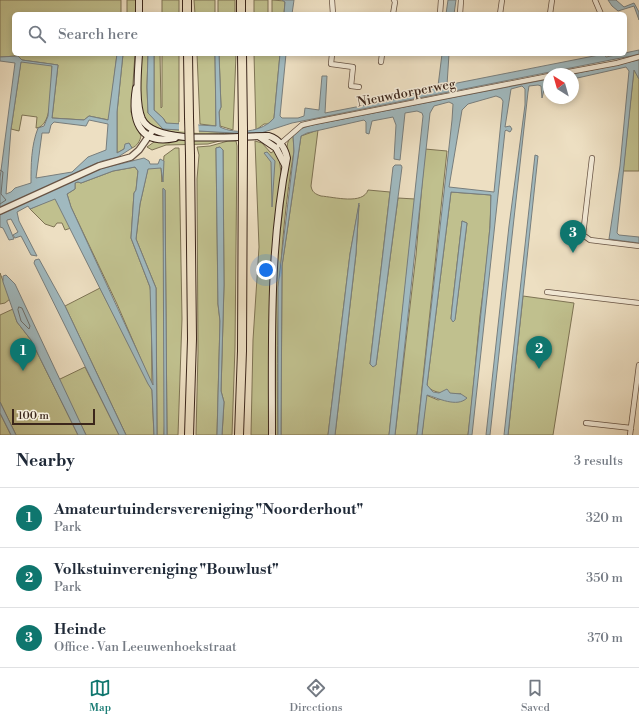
<!DOCTYPE html>
<meta charset="utf-8">
<style>
body{margin:0;font-family:"Libre Bodoni",serif;background:#f2f2f3;color:#1f2937}
.compass{position:absolute;left:543px;top:68px;width:36px;height:36px;border-radius:50%;background:#fff;box-shadow:0 2px 6px #0003;rotate:323deg}
.scale{position:absolute;left:12px;bottom:10px;width:83px;box-sizing:border-box;padding-left:4px;border:2px solid #3b261b;border-top:0;font-size:11px;line-height:14px;white-space:nowrap;color:#3b261b;-webkit-text-stroke:3px #f3ead7;paint-order:stroke}
.you{position:absolute;left:266px;top:270px;width:14px;height:14px;margin:-10px;border:3px solid #fff;border-radius:50%;background:#1a73e8;box-shadow:0 0 0 6px #1a73e833}
.badge{display:grid;place-items:center;width:26px;height:26px;border-radius:50%;background:#0f766e;color:#fff;font-size:13px;font-weight:700}
.pin{position:absolute;translate:-50% -33px;filter:drop-shadow(0 1px 2px #0008)}
.pin::after{content:'';position:absolute;top:21px;width:14px;height:12px;background:inherit;clip-path:polygon(0 0,100% 0,50% 100%)}
.list{margin:0;padding:0;list-style:none}
h2{display:flex;justify-content:space-between;align-items:center;height:52px;margin:0;padding:0 16px;font-size:17px}
h2 small{font-size:13px;font-weight:400;color:#747a83}
.list li{display:grid;grid-template-columns:26px 1fr auto;gap:12px;align-items:center;box-sizing:border-box;height:60px;padding:0 16px;border-top:1px solid #e0e1e3}
.list b{display:block;font-size:15px;white-space:nowrap}
.list p{margin:0;font-size:13px;white-space:nowrap;color:#747a83}
.list em{font-size:13px;font-style:normal;color:#747a83}
.icon{flex:none;width:22px;height:22px;fill:none;stroke:currentColor;stroke-width:2;stroke-linecap:round;stroke-linejoin:round}
.map{position:relative;flex:none;width:639px;height:435px;overflow:hidden}
.search{position:absolute;background:#fff;box-shadow:0 2px 6px #0003;left:12px;right:12px;top:12px;height:44px;display:flex;align-items:center;gap:10px;box-sizing:border-box;padding:0 14px;border-radius:6px;color:#747a83;font-size:15px}
.sheet{height:232px;background:#fff}
nav{display:flex;justify-content:space-around;align-items:center;box-sizing:border-box;height:56px;border-top:1px solid #e0e1e3;background:#fff;font-size:11px;color:#747a83}
nav a{display:grid;justify-items:center;gap:2px}
nav .on{color:#0f766e}
.map>svg:first-child{display:block}
.green{fill:#c0c08e;stroke:#7e7354;fill-rule:evenodd}
.water{fill:#a0b9bf;stroke:#787e7d;fill-rule:evenodd}
.pier{fill:#eddfc2}
.lines{fill:none;stroke-linecap:round;stroke-linejoin:round}
.shore{stroke:#6e706d;stroke-width:1}
.minor-casing{stroke:#685445;stroke-width:6}
.tertiary-casing{stroke:#685445;stroke-width:8}
.secondary-casing{stroke:#3b261b;stroke-width:8}
.motorway-casing{stroke:#3b261b;stroke-width:10}
.minor{stroke:#f3ead7;stroke-width:4.5}
.tertiary{stroke:#f3ead7;stroke-width:5.5}
.secondary{stroke:#f3ead7;stroke-width:6}
.motorway{stroke:#eddfc2;stroke-width:8}
.motorway-bridge-casing{stroke:#3b261b;stroke-width:10;stroke-linecap:butt}
.motorway-bridge{stroke:#eddfc2;stroke-width:8}
.labels{text-anchor:middle;stroke-width:3;stroke-linejoin:round;paint-order:stroke}
.street-label{font-size:13px;fill:#3b261b;stroke:#f3ead7}
</style>
<div class="map">
<svg width="639" height="435" viewBox="0 0 639 435">
<rect width="100%" height="100%" fill="#eddfc2"/>
<filter id="stains"><feTurbulence type="fractalNoise" baseFrequency=".005" numOctaves="4"/><feColorMatrix values="0 0 0 0 .2 0 0 0 0 .09 0 0 0 0 .02 0 0 0 .5 -.17"/></filter>
<radialGradient id="worn" r=".72"><stop offset=".6" stop-color="#630" stop-opacity="0"/><stop offset="1" stop-color="#630" stop-opacity=".3"/></radialGradient>
<!-- green -->
<g class="green">
<path d="M0,0h121v14h-107v40h103l-8,66 -20,-4 -5,4 -32,-2 6,-53 -36,-5 -4,-4 -18,1z"/>
<rect x="127" y="0" width="9" height="14"/>
<rect x="162" y="0" width="17" height="14"/>
<path d="M194,0h21v14h-20z"/>
<rect x="218" y="0" width="17" height="14"/>
<rect x="254" y="0" width="14" height="14"/>
<path d="M272,0l13,1 -1,13h-12z"/>
<path d="M123,54h12l-4,58 10,24c-1,5 -4,10 -9,12l-3,-5 -5,6 -7,4v-41z"/>
<path d="M142,54h6l-1,33 1,26 17,16 69,4c-21,1 -81,6 -90,-17 -7,-15 -3,-45 -2,-62z"/>
<path d="M154,54h6l1,54 1,-1v-53h17v70h-12l-4,-6 -9,-8z"/>
<path d="M197,54h18l1,72 -16,-2z"/>
<path d="M219,54h17l-3,76 -13,-4 -1,-14 2,-5z"/>
<path d="M254,54h26l-6,64 -6,6h-4l-8,6z"/>
<path d="M21,61l31,4c-1,15 2,62 -16,63l1,-11 -15,-2 -3,16 -8,-2z"/>
<path d="M634,69l5,10v92h-16z"/>
<path d="M318,130l-7,56c1,6 4,8 10,10 13,1 42,9 47,-6l22,2 -20,172 6,1 22,-167 17,1 -26,236h-54l21,-181 3,-49 -9,49 -22,181h-47l1,-169 19,-130z"/>
<path d="M293,135l1,16c-16,95 -18,188 -16,284h-3l1,-166 12,-108c0,-11 -4,-18 5,-26z"/>
<path d="M200,139h27l-19,5 -42,1 -14,5 -5,-3 7,-5z"/>
<path d="M228,141h8l1,5 -2,201 -3,88h-10l2,-33 -3,-11 3,-106 -1,-135 -3,-3 -4,1 2,156 2,17 -3,114h-21l2,-82 -1,-174 2,-24 -2,-8 13,-1z"/>
<path d="M255,141l7,2 9,10 4,-3 4,8 2,14 -10,91 -2,172h-18l2,-95 6,-93z"/>
<path d="M175,148h4l3,171 -4,116h-11l-2,-245 -2,-1 2,227 -1,19h-7l-1,-147 -20,-49 4,-35 8,-36 13,-1 1,15 2,-26z"/>
<path d="M425,149l22,2 -30,284h-22l21,-180z"/>
<path d="M135,167l3,4 -2,19 -2,3 -3,45 19,49 1,7 1,91 -35,-81 -46,-97 -4,-13 8,-5v-6l3,-1 3,1 32,-12z"/>
<path d="M451,192l40,3c0,40 -6,81 -11,121 -4,40 -7,80 -12,119h-46l4,-40 12,5 23,-6c-11,-1 -29,1 -34,-9zM462,221l5,2 -12,96 -2,2 -2,-2 1,-11z"/>
<path d="M55,198l16,30 -6,2 -3,-7h-5l-3,4 -9,-3 -15,-15z"/>
<path d="M0,273l10,26 -5,4 -5,1z"/>
<path d="M100,288l52,102 2,45h-28l-61,-129z"/>
<path d="M523,296l51,7 -21,132h-45z"/>
<path d="M13,309l4,13 14,18 47,95h-62l-16,-33v-87z"/>
<path d="M85,367l34,68h-33l-28,-55z"/>
<path d="M0,413l11,22h-11z"/>
</g>
<!-- water -->
<g class="water">
<path d="M282,0h12l-2,14h-8l1,-12z"/>
<path d="M448,0h8l-2,14h-8z"/>
<path d="M608,0h8l8,7 10,-4 5,9v8l-5,-14 -16,5 -6,-5z"/>
<path d="M639,50v4l-8,2 -339,67 -31,10h-27l-71,-4 -15,-16 -1,-26 1,-33h6v56l9,8 3,5 50,3 -1,-72h4l2,53 -2,5 1,15c16,8 43,5 54,-9l6,-64h6l-6,62 2,2h16l6,-2 1,-8 14,2 3,-34h5l-2,37 67,-13 46,-14 4,-32h7l-2,31 157,-31 2,3z"/>
<path d="M117,54h6l-6,58v41l7,-4 1,-5 4,-1 3,5 -14,9 -16,4 -102,47v-30l15,-115 -15,-2v-4l18,-1 4,4 36,5 -6,53 32,2 5,-4 19,4zM21,62l31,4 -4,50 -4,10 -6,2c-7,18 -7,37 -7,55l-16,5 -4,4 -5,2 5,-65zM89,120l19,4 -2,26 -18,7 -16,15 -36,6 6,-45h7l2,-8 3,-3 32,4z"/>
<path d="M639,60v19l-5,-9 -17,163 2,2 20,2v6l-30,-4 11,-73 9,-95 -3,-4 -53,12v-5z"/>
<path d="M549,79v7l-5,4 -2,8 -1,-12 -3,-1 -9,1 -1,6 -38,343h-4l23,-209 16,-121v-16l-3,-3 -11,3 -6,38 5,-1 2,3 -2,3 -4,-2 -1,1 -33,304h-4l22,-208 1,-32 -40,-3 -24,193 6,7 6,1 8,-4 3,4 11,1 6,4c-10,10 -29,0 -40,-3l-5,40h-5l35,-315 1,-16 -4,-2 -15,4 -4,7 -35,322h-6l34,-319 -1,-3 -5,-2 -12,2 -5,47 -6,-1 2,-34 -3,-8 -21,4 -3,13 -3,-1v-11l-2,-2 -57,13 -6,3 -19,130 -1,169h-3v-148l16,-136 -1,-16 7,-6 12,-4zM496,96l5,2 2,3 -9,91 -45,-5 13,-77 6,-6z"/>
<path d="M220,147l3,3 1,135 -3,106 3,11 -2,33h-5l3,-114 -2,-17 -2,-156z"/>
<path d="M267,152l8,9 -3,46 -1,-45 -7,-9z"/>
<path d="M535,155l3,1 -30,279h-4z"/>
<path d="M144,158l5,3 1,3h8l2,-5 4,2 -1,21 -2,-14 -13,1 -8,35 -4,35 20,49 1,147h-3l-2,-45 -4,-6 -93,-185 -25,10 -2,-3 -11,6 2,9 18,35 -6,-1 -10,-19 -6,2 -2,-3 5,-3 -7,-13 -4,1v2l7,17 -5,1 -6,-12 -3,-1v-13l100,-45zM135,167l3,4 -2,19 -2,3 -3,45 19,49 3,98 -82,-178 -4,-13 8,-5v-6l3,-1 3,1 32,-12z"/>
<path d="M395,165h6l1,2 -26,198 -3,2 -3,-3 23,-197z"/>
<path d="M163,188l2,2 2,245h-3z"/>
<path d="M359,203l-3,50 -21,182h-7l22,-181z"/>
<path d="M462,221l5,2 -12,97 -2,2 -2,-3 1,-11z"/>
<path d="M39,259l26,47 61,129h-7l-85,-172 1,-3z"/>
<path d="M6,275l9,9 71,151h-8l-47,-95 -14,-18 -14,-40v-6z"/>
<path d="M0,402l16,33h-5l-11,-22z"/>
</g>
<!-- pier -->
<path class="pier" d="M179,122h19l1,11 -20,-2z"/>
<g class="lines">
<!-- shore -->
<g class="shore">
<path d="M0,170l3,2 -2,22 5,6 -6,4"/>
<path d="M19,307l3,1 8,18 -1,3 -8,-8 -3,-11z"/>
</g>
<defs>
<g id="minor">
<path d="M332,0l1,14"/>
<path d="M595,0l6,14"/>
<path d="M393,14l2,-12 -1,-2"/>
<path d="M440,14l1,-14"/>
<path d="M460,14l1,-14"/>
<path d="M500,14l2,-14"/>
<path d="M550,14l2,-14"/>
<path d="M332,54l-1,10 22,3 -2,19 8,1"/>
<path d="M381,62l1,-8"/>
<path d="M558,74l59,-11 22,-6"/>
<path d="M279,145l23,-20 13,-3 234,-46"/>
<path d="M592,158l-9,77 7,5 49,6"/>
<path d="M547,292l92,11"/>
<path d="M586,423l45,5"/>
<path d="M630,435l9,-70"/>
</g>
<path id="tertiary" d="M0,211l99,-45 32,-9 8,-7 14,-20"/>
<g id="secondary">
<path d="M139,14v-14"/>
<path d="M139,54c-1,17 -4,49 3,65 13,28 99,16 127,17 10,3 16,12 18,22 -18,91 -15,185 -15,277"/>
<path d="M136,88c-5,30 2,58 39,50"/>
<path d="M260,137l16,11 9,17"/>
</g>
<g id="motorway">
<path d="M187,0v14"/>
<path d="M241,0v14"/>
<path d="M188,54l1,63"/>
<path d="M242,54l1,75"/>
<path d="M189,435l3,-96 -2,-184"/>
<path d="M239,435l3,-84 1,-209"/>
</g>
</defs>
<!-- minor casing -->
<use href="#minor" class="minor-casing"/>
<!-- tertiary casing -->
<use href="#tertiary" class="tertiary-casing"/>
<!-- secondary casing -->
<use href="#secondary" class="secondary-casing"/>
<!-- motorway casing -->
<use href="#motorway" class="motorway-casing"/>
<!-- minor -->
<use href="#minor" class="minor"/>
<!-- tertiary -->
<use href="#tertiary" class="tertiary"/>
<!-- secondary -->
<use href="#secondary" class="secondary"/>
<!-- motorway -->
<use href="#motorway" class="motorway"/>
<defs>
<g id="motorway-bridge">
<path d="M189,117l1,38"/>
<path d="M243,129v13"/>
</g>
</defs>
<!-- motorway-bridge casing -->
<use href="#motorway-bridge" class="motorway-bridge-casing"/>
<!-- motorway-bridge -->
<use href="#motorway-bridge" class="motorway-bridge"/>
</g>
<g class="labels">
<!-- street labels -->
<g class="street-label">
<text transform="translate(406 92) rotate(-11)" y="5">Nieuwdorperweg</text>
</g>
</g>
<rect width="100%" height="100%" filter="url(#stains)"/>
<rect width="100%" height="100%" fill="url(#worn)"/>
</svg>
<svg class="compass" viewBox="-18 -18 36 36"><path d="M0-13l5 13h-10z" fill="#e53935"/><path d="M0 13l5-13h-10z" fill="#747a83"/></svg>
<div class="scale">100 m</div>
<div class="you"></div>
<div class="pin badge" style="left:23px;top:371px">1</div>
<div class="pin badge" style="left:539px;top:369px">2</div>
<div class="pin badge" style="left:573px;top:253px">3</div>
<div class="search"><svg class="icon" aria-label="search" viewBox="0 0 24 24"><circle cx="10" cy="10" r="6"/><path d="M15 15l6 6"/></svg>Search here</div>
</div>
<section class="sheet">
<h2>Nearby<small>3 results</small></h2>
<ul class="list">
<li><span class="badge">1</span><div><b>Amateurtuindersvereniging &quot;Noorderhout&quot;</b><p>Park</p></div><em>320 m</em></li>
<li><span class="badge">2</span><div><b>Volkstuinvereniging &quot;Bouwlust&quot;</b><p>Park</p></div><em>350 m</em></li>
<li><span class="badge">3</span><div><b>Heinde</b><p>Office · Van Leeuwenhoekstraat</p></div><em>370 m</em></li>
</ul>
</section>
<nav>
<a class="on"><svg class="icon" aria-label="map" viewBox="0 0 24 24"><path d="M3 6l6-2 6 2 6-2v14l-6 2-6-2-6 2zM9 4v14M15 6v14"/></svg>Map</a>
<a><svg class="icon" aria-label="directions" viewBox="0 0 24 24"><path d="M12 3l9 9-9 9-9-9zM9 14v-3h6M13 9l2 2-2 2"/></svg>Directions</a>
<a><svg class="icon" aria-label="saved" viewBox="0 0 24 24"><path d="M7 4h10v16l-5-4-5 4z"/></svg>Saved</a>
</nav>
